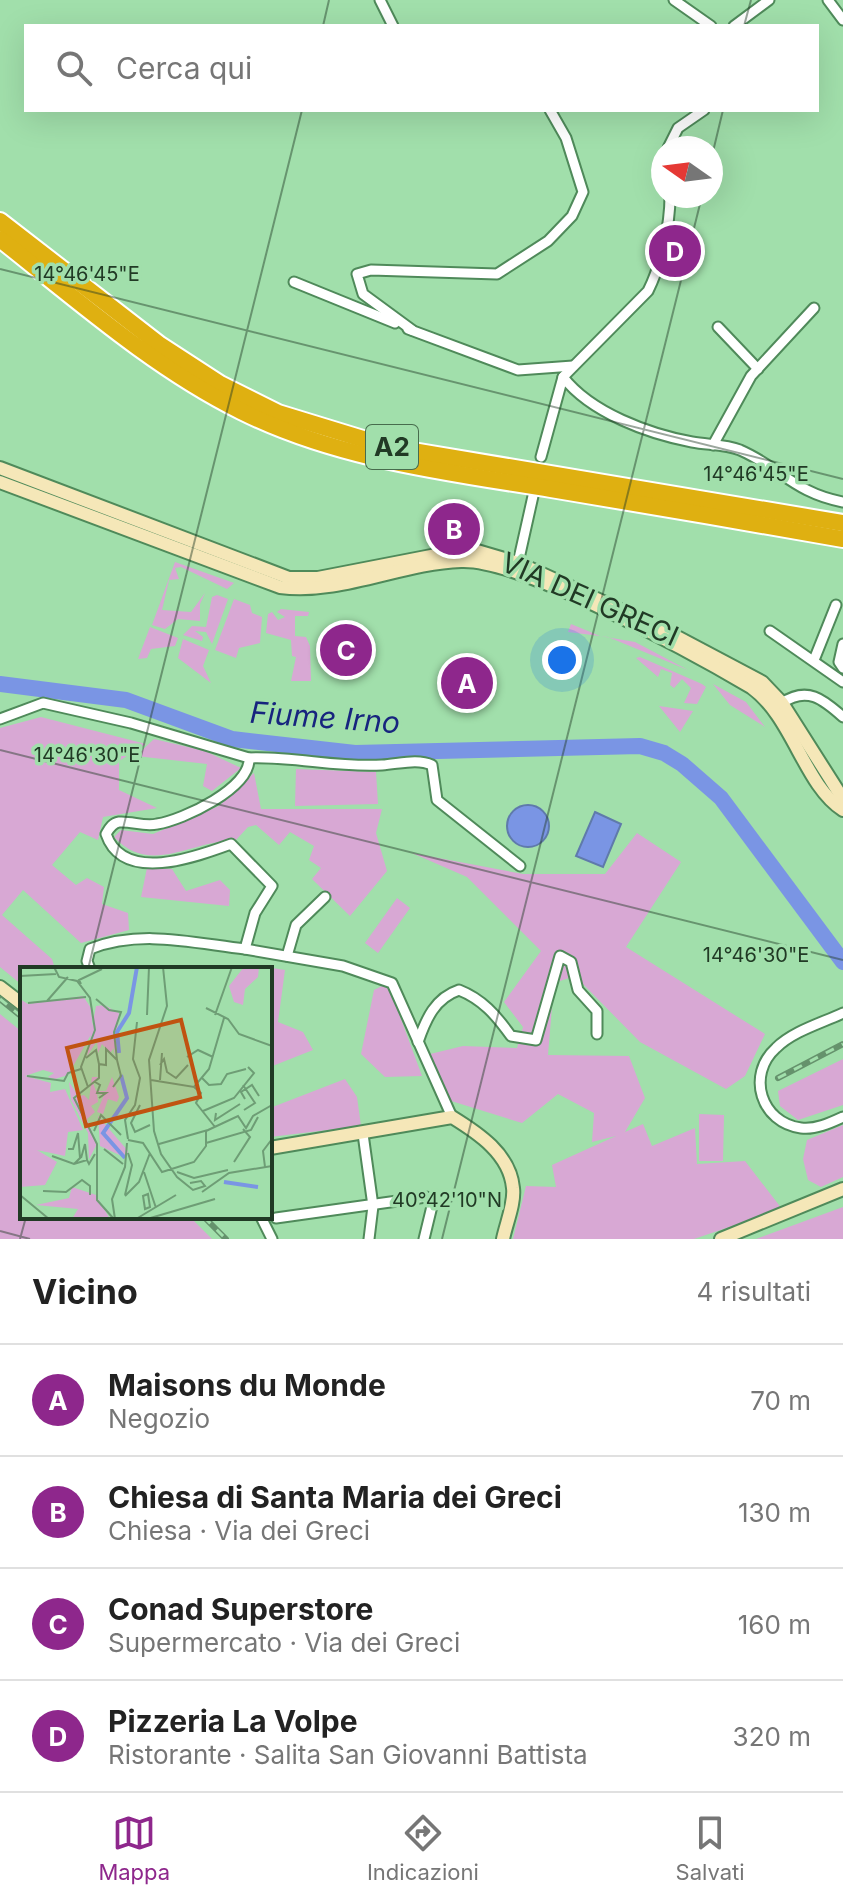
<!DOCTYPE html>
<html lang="it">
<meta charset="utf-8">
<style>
body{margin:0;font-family:Inter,sans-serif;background:#f6f6f6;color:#222}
.compass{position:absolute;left:651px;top:136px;width:72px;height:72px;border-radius:50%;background:#fff;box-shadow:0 8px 32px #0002;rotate:284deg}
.you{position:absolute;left:562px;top:660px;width:28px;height:28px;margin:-20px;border:6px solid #fff;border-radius:50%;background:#1a73e8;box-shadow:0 0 0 12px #1a73e833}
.badge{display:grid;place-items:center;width:52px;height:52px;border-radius:50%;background:#8e278c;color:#fff;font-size:26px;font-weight:700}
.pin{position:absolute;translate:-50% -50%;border:4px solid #fff;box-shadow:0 2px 8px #0006}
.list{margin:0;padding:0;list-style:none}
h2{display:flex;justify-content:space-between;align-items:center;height:104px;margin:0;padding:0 32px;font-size:34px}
h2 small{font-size:26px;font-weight:400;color:#767676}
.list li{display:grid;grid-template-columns:52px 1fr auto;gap:24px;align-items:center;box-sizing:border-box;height:112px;padding:0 32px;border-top:2px solid #e0e0e0}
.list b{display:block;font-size:30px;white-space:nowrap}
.list p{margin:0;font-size:26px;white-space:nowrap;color:#767676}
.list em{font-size:26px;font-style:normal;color:#767676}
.icon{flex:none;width:44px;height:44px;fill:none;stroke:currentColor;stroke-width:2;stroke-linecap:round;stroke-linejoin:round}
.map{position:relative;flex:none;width:843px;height:1239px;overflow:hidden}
.search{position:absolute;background:#fff;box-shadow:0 8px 32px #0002;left:24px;right:24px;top:24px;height:88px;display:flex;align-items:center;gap:20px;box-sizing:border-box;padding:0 28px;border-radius:0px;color:#767676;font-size:30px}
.sheet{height:552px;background:#fff}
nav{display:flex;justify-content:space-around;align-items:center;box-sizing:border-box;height:112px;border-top:2px solid #e0e0e0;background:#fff;font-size:22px;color:#767676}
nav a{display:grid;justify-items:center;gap:4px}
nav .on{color:#8e278c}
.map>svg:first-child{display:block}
.green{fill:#d8a8d4}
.water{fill:#7a95e4;stroke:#5f7aab;stroke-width:2}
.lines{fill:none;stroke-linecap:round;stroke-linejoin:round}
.river{stroke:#7a95e4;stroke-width:16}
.street-casing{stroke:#4f8a5a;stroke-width:13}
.secondary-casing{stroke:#4f8a5a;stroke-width:16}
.highway-casing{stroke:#fff;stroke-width:20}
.street{stroke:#fff;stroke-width:9}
.secondary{stroke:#f5e7b8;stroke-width:12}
.highway{stroke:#dfb011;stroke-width:16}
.rail-casing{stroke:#65926c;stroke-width:6}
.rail{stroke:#a1dfab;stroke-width:3;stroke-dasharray:9;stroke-linecap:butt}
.ticks{fill:none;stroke:#213a25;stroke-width:2;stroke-opacity:0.45}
.labels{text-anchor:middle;stroke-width:7;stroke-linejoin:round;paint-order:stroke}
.shield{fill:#a1dfab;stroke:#476c4d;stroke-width:2}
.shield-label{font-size:26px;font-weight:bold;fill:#213a25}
.street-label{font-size:28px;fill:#213a25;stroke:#a1dfab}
.water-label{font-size:30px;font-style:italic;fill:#17247e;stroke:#a1dfab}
.inset-river{fill:none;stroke:#7a95e4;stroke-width:4}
.inset-road{fill:none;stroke:#6e9d75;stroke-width:2}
.view{fill:#c05311;fill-opacity:0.15;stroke:#c05311;stroke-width:4}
.inset-edge{fill:none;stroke:#213a25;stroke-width:4}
.ticks-label{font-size:20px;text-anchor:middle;fill:#213a25;stroke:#a1dfab;stroke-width:7;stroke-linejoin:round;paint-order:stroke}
</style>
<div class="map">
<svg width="843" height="1239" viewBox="0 0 843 1239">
<rect width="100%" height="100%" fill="#a1dfab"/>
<!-- green -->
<g class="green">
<path d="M175,562l59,21 -7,6 -46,-22 -6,1 4,11 -10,1 -7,30 29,2 14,-19 -5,11v17l-22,-2 -13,10 -13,-4z"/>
<path d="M217,595l11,4 -16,45 -6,-12 -11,-1 8,6 -1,4 -19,-6 9,-9 14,1 6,-30z"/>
<path d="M234,599l16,6 2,8 10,4 -2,26 -21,5 -3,10 -21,-8z"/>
<path d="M281,609l28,3 -1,4h-13v20l11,1 4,9 1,35h-20l5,-24 -4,-1 -1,-16 -25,-7 2,-19 4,-2 6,8 7,-3 -8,-5z"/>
<path d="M571,624l29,12 35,6 53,28 -80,-33 -40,-5z"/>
<path d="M150,627l28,11 -3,8 -24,3 -4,9 -9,1z"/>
<path d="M183,639l26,11 -6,16 8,17 -33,-25z"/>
<path d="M640,657l62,27 4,3 -9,17 -13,-1 7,-15 -9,-9 -8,9 -4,-3 2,-12 -11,-4 -3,8 -22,-19z"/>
<path d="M713,684l33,18 19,25 -35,-22z"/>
<path d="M659,706l34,5 -13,21z"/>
<path d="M41,717l105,27 -27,17v29l38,18 -54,9 -5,23 -18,-8 -28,33 24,20 11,-7 17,9 -2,17 26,9 1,17 -48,13 -58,-53 -21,25 50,44 3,10h-33v16l-22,-18v-239z"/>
<path d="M154,739l51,12 36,17 -29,23 -9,-5 4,-22 -71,-8z"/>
<path d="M296,769l80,3 2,32 -83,2z"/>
<path d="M254,773l7,36h121l-6,24 11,38 -37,45 -38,-37 9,-11 -12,-8 5,-14 -24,-14 -11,13 -23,-20 -8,2 -13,14c-42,-2 -84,36 -121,-4l7,-7 32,4 66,-28z"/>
<path d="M637,833l44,29 -55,85 139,87 -20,42 -19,13 -86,-47 -65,-66 -21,7 -6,72 81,1 16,42 -20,34 18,-8 9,22 43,-18 2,36 48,-3 37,48 -88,30h-181l13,-53 30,1 -4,-22 64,-29 -24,6 2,-29 -36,-19 -36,29 -74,-23 -22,-45 37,-9 54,2 6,-21 -19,-25 37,-51 -74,-74 -55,-24 111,21h82z"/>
<path d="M147,868l25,1 14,22 34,-11 10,10 -1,16 -88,-9z"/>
<path d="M397,898l13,10 -32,45 -13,-10z"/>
<path d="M260,966l25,4 -7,52 25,10 10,18 -43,17v-98z"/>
<path d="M384,985l7,7 31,84 -37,1 -24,-23 13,-64z"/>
<path d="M0,1014l22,18v185h168l22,22h-212z"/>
<path d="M843,1059v46l-45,15 -18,-14 -2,-15z"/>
<path d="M345,1079l12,18 4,29 -91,11v-29z"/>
<path d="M699,1114l25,1 -1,46h-24z"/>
<path d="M843,1125v52l-22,10 -13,-7 -5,-21 4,-19z"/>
<path d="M843,1207v32h-87z"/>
</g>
<!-- water -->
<g class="water">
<circle cx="528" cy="826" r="21"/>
<path d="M595,812l26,12 -18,43 -27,-11z"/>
</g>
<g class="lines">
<!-- river -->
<path class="river" d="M0,684l126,16 106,39 123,14 285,-7 24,7 18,11 39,34 122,164"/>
<defs>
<g id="street">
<path d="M380,0l13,26"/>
<path d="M674,0l37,26"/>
<path d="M828,0l15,20"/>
<path d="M734,26l35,-26"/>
<path d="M668,148l10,-20 26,-18"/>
<path d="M294,282l101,41"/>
<path d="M718,327l40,42"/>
<path d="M408,329l110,41 55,-4"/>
<path d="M412,330l-49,-36 -6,-20 14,-4 126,4 51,-33 24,-25 11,-24 -17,-54 -16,-28"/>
<path d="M563,377c28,36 86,57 129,65 16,3 33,2 48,8 41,18 55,43 103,52"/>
<path d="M713,445l38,-69 63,-68"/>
<path d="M541,457l22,-80 85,-86c13,-26 22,-65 22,-95"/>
<path d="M518,563l15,-67"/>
<path d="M770,631l73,51"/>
<path d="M843,644l-4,18 4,6"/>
<path d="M814,660l22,-55"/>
<path d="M782,703c25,-17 41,-4 61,14"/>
<path d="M0,719l43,-16 88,20 118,35c2,30 -66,62 -92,66 -13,3 -25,-3 -38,-2 -7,1 -10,7 -13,12 17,50 90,23 125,10l41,42 -17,27 -10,36c-52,-6 -104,-20 -155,0l-3,12 3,8"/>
<path d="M249,758c44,-2 89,10 133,7 17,-1 35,-7 50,0l5,35 83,66"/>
<path d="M245,949l98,17 49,17 60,134"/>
<path d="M287,956l9,-31 29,-28"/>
<path d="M843,1013c-21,10 -50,18 -67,35 -30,27 -15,75 25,80 14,2 29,-5 42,-11"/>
<path d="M418,1042c8,-23 17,-44 41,-52 23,9 37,25 52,46l25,4 24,-84 11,6 7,28 19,21v23"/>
<path d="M363,1134l10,72 -4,33"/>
<path d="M261,1217l11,22"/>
<path d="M276,1218l150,-21 7,5 -9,37"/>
</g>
<g id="secondary">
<path d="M0,468l289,110h29l139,-27h20l41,12 144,66 100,53 20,21 61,96"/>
<path d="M0,482l280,105c61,8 121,-24 181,-26 59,-3 234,93 290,126 42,30 53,98 92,123"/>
<path d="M0,987l22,17"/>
<path d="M270,1148l182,-31c26,16 58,37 61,71 2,15 -7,36 -10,51"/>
<path d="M721,1239l122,-50"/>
</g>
<g id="highway">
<path d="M0,221l160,124 60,39 58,29 111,34 454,76"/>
<path d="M0,239c76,60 154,129 241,172 96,48 205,61 310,78 97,16 195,33 292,50"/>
</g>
</defs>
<!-- street casing -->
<use href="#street" class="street-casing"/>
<!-- secondary casing -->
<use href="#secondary" class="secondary-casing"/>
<!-- highway casing -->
<use href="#highway" class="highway-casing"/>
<!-- street -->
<use href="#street" class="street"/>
<!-- secondary -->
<use href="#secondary" class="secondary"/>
<!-- highway -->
<use href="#highway" class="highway"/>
<defs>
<g id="rail">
<path d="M0,999l22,18"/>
<path d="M778,1078l65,-34"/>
<path d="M204,1217l22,22"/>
</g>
</defs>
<!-- rail casing -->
<use href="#rail" class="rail-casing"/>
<!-- rail -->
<use href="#rail" class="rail"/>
</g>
<!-- ticks -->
<path class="ticks" d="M323,26l6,-26M744,26l7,-26M711,160l12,-50M0,269l843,210M0,750l843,210M88,969l214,-859M0,1231l30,8M20,1239l6,-22M442,1239l260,-1043"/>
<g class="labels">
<!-- shield labels -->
<rect class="shield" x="366" y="425" width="52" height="44" rx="6"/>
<g class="shield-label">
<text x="392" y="456">A2</text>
</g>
<!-- street labels -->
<g class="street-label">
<text transform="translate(590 599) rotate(24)" y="10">VIA DEI GRECI</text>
</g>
<!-- water labels -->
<g class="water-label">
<text transform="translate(325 718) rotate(4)" y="10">Fiume Irno</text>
</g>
</g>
<!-- overview -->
<g transform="translate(20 967)">
<rect width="252" height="252" fill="#a1dfab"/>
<path d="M224,0h15l-1,10 -13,12 -2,16 -9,-3 -5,-16zM63,29l8,12 2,23 -25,44 -13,4 -7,-2 6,-4 -11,-3 -18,6 26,7 -1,9 15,-3 18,41 -15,2 -3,24 -28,-6 20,12 -12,23 -25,2v-188l8,5zM84,38l15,8 -4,43 -1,-8 -4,5 -8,-9 -4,9 -1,-12 -10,15 9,-50zM72,110h6l-5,6 3,8h10l6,-14 7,20 -2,5 -9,-3 -5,15 -6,-2 7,-17 -7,-1 1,8 -7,4 4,6 -8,7 10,25 -8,15 -1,-26 -17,-33 -2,-18 8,12 -5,4 12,-3 5,5zM78,149l30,35 -2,7 -26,-12zM52,220l24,8 14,24h-38l6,-10 -42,-4 33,-7z" fill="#d8a8d4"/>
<path class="inset-river" d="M99,86l-2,-21 12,-19 8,-46M101,108l6,23 -24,35 22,25M204,215l34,5"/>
<path class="inset-road" d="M34,0l5,10 18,4 13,17 5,32 -14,37 7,20M143,0l4,39 -18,54 5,71 7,23 16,23 16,13 12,-4 -4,-5 -11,2M0,9l36,-2M61,17l-2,-4 23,-11M27,34l21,-24M8,36l58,-6M186,41l22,11 11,15 33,12M127,48l2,-48M195,48l17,-48M167,90l11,-7 15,7M66,91l10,-8 3,14 7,1v-16l11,11 -3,-28 7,-20 -12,-2 -13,-11M79,97v14l-25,20 23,46v56l16,18M140,98l4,-6 3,13 9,6 12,-13M7,109l37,5 4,-8 13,-4M182,111l7,7 12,-1 6,-10 19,-5M131,113l43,7 15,-18 15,-51M140,113l2,-27M75,115l5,3 -3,8h9l-7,5M223,118l12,18 -11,7M93,120l8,-11 -4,-16M174,120l7,6 -5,10 19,24M225,132l-4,-7 11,-7 7,11M120,138l-9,18 4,9 15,-7M183,144l31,-13 20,-25 -6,-6M196,146l-1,7 25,-16M74,164l7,-16 20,20M108,172l-3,-19 10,-15 5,-27 -7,-19 4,-37M108,173l15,3 19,29 32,-10 12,-16v-15l32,-15 8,12 7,-12 19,-11M186,176l45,-13 7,-13M139,177l49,-14M48,182h5l5,-16 2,25 -6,6M84,182l19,15M32,189l22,8 13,-4 2,4 6,-10M61,191l4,-14 2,16M214,195l16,-25 -7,-8M245,200l-2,-16 9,-12M124,205l12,36M157,205l17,6 34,-8M23,224l23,1 16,-12 8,6v9M182,225l27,-19 43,-7M128,227l2,13 -5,2 -2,-13zM0,228l29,24M105,228l7,-30 -4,-12M105,229l14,-14 11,-29M95,252l-3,-20 13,-32 2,-24M116,252l40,-24M127,252l68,-20"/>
<path class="view" d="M161,53l19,77 -114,29 -19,-78z"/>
<rect width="252" height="252" class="inset-edge"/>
</g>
<g class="ticks-label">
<text x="87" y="281">14°46'45"E</text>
<text x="756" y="481">14°46'45"E</text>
<text x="87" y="762">14°46'30"E</text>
<text x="756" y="962">14°46'30"E</text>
<text x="447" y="1207">40°42'10"N</text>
</g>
</svg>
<svg class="compass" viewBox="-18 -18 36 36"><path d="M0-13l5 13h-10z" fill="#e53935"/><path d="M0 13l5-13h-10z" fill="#767676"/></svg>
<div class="you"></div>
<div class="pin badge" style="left:467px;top:683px">A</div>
<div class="pin badge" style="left:454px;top:529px">B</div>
<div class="pin badge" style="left:346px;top:650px">C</div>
<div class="pin badge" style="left:675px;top:251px">D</div>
<div class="search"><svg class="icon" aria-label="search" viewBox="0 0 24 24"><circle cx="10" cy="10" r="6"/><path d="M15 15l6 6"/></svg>Cerca qui</div>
</div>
<section class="sheet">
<h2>Vicino<small>4 risultati</small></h2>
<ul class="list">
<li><span class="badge">A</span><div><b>Maisons du Monde</b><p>Negozio</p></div><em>70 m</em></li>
<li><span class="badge">B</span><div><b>Chiesa di Santa Maria dei Greci</b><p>Chiesa · Via dei Greci</p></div><em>130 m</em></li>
<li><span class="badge">C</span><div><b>Conad Superstore</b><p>Supermercato · Via dei Greci</p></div><em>160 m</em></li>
<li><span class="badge">D</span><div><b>Pizzeria La Volpe</b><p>Ristorante · Salita San Giovanni Battista</p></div><em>320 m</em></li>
</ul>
</section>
<nav>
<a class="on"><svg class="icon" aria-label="map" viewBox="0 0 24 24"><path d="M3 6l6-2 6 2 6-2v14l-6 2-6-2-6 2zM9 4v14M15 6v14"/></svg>Mappa</a>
<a><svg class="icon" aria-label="directions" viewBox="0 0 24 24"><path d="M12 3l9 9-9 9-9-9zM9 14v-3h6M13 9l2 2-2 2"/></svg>Indicazioni</a>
<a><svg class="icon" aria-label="saved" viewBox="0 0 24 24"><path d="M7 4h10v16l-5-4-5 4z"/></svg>Salvati</a>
</nav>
